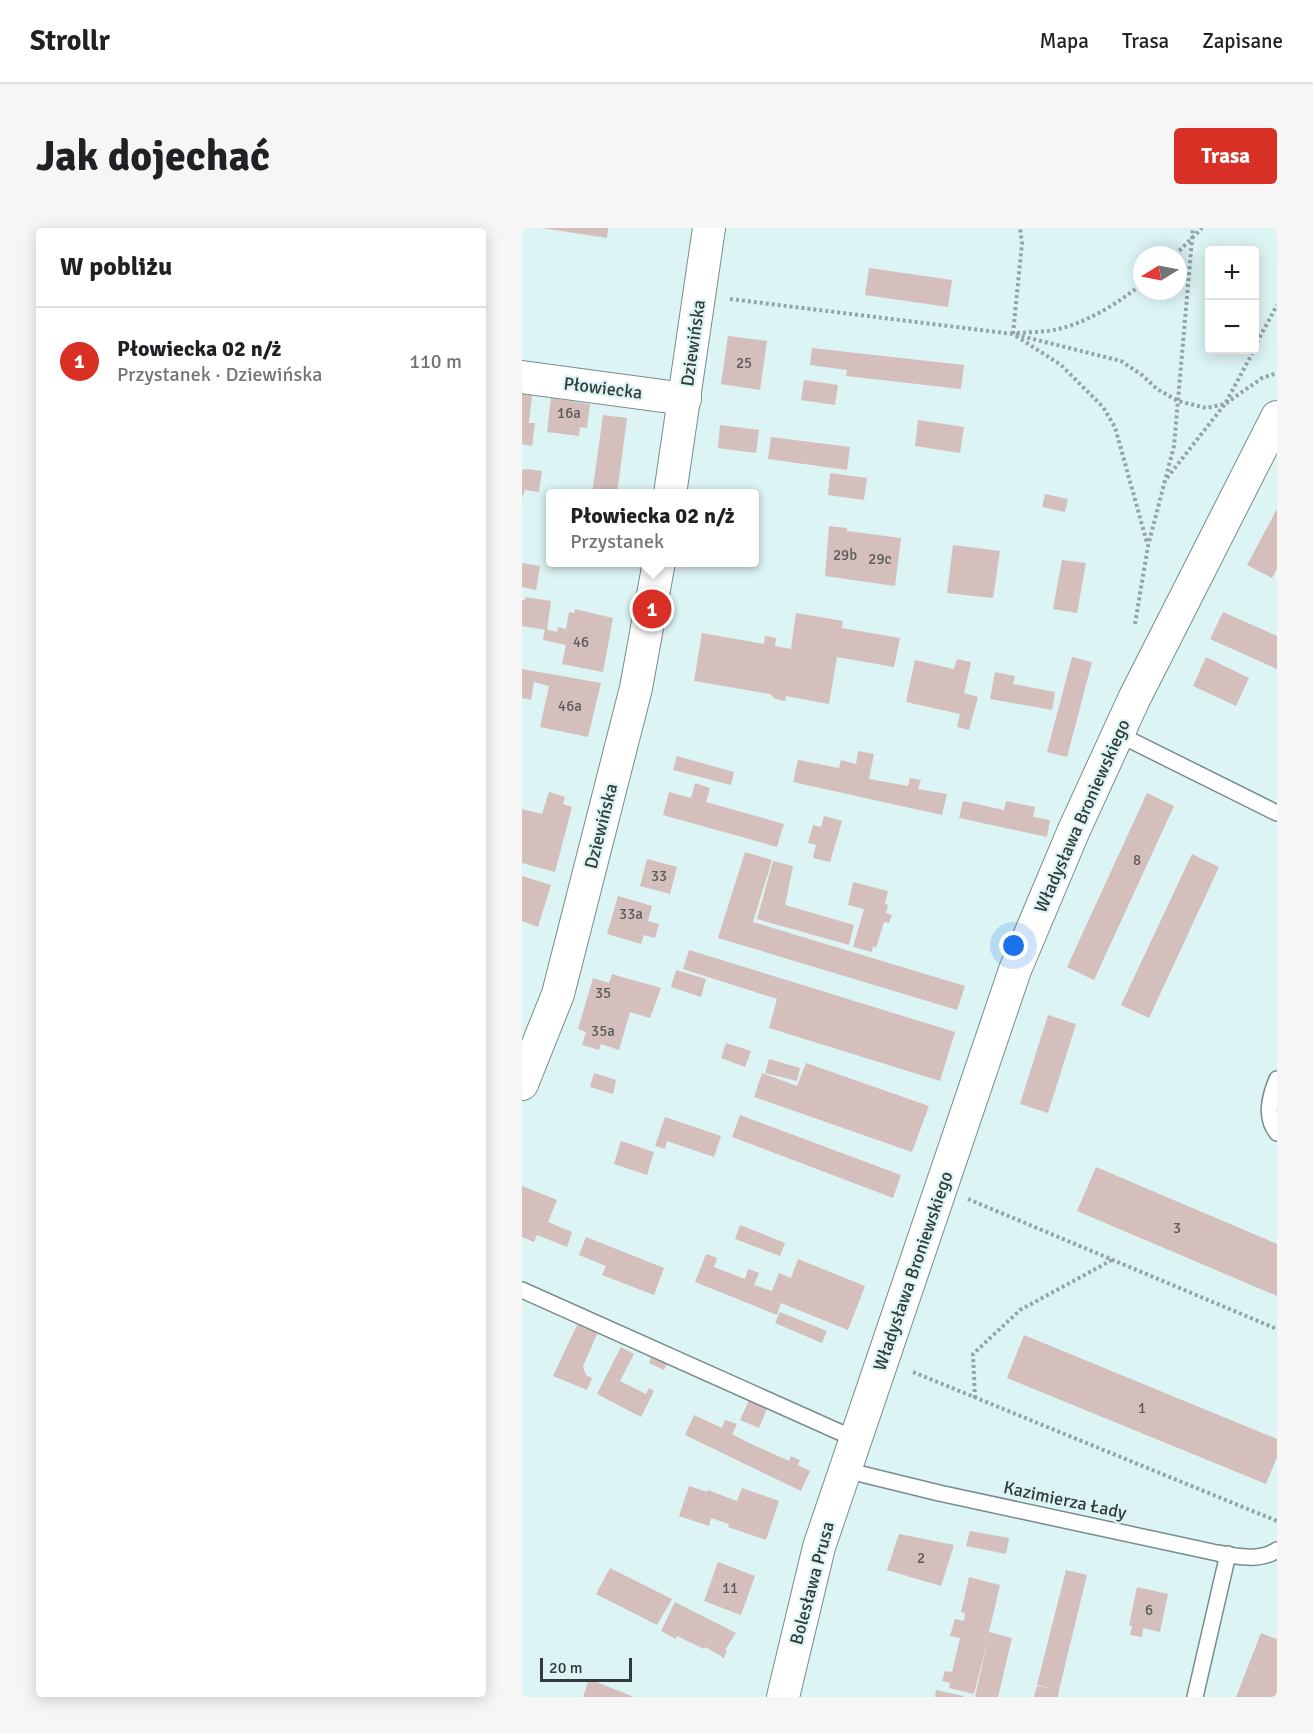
<!DOCTYPE html>
<html lang="pl">
<meta charset="utf-8">
<style>
body{margin:0;font-family:Signika,sans-serif;background:#f6f6f6;color:#202124}
.controls{position:absolute;right:18px;top:18px;display:grid;overflow:hidden;border-radius:6px;box-shadow:0 3px 15px #0003}
.controls button{width:54px;height:54px;display:grid;place-items:center;padding:0;border:0;border-bottom:2px solid #e0e0e0;background:#fff;color:#202124;font:30px sans-serif}
.compass{position:absolute;left:611px;top:18px;width:54px;height:54px;border-radius:50%;background:#fff;box-shadow:0 3px 15px #0003;rotate:260deg}
.scale{position:absolute;left:18px;bottom:15px;width:92px;box-sizing:border-box;padding-left:6px;border:3px solid #323b3b;border-top:0;font-size:16px;line-height:21px;white-space:nowrap;color:#323b3b;-webkit-text-stroke:4px #ddf4f4;paint-order:stroke}
.you{position:absolute;left:492px;top:718px;width:21px;height:21px;margin:-15px;border:4px solid #fff;border-radius:50%;background:#1a73e8;box-shadow:0 0 0 9px #1a73e833}
.badge{display:grid;place-items:center;width:39px;height:39px;border-radius:50%;background:#d93025;color:#fff;font-size:20px;font-weight:700}
.pin{position:absolute;translate:-50% -50%;border:3px solid #fff;box-shadow:0 2px 6px #0006}
.popup{position:absolute;left:24px;top:261px;width:213px;height:78px;box-sizing:border-box;display:grid;place-content:center;border-radius:6px;background:#fff;filter:drop-shadow(0 2px 4px #0005);font-size:20px;white-space:nowrap;color:#757577}
.popup b{font-size:22px;color:#202124}
.popup::after{content:'';position:absolute;left:50%;top:100%;margin-left:-12px;border:12px solid transparent;border-top-color:#fff}
.list{margin:0;padding:0;list-style:none}
h2{display:flex;justify-content:space-between;align-items:center;height:78px;margin:0;padding:0 24px;font-size:26px}
h2 small{font-size:20px;font-weight:400;color:#757577}
.list li{display:grid;grid-template-columns:39px 1fr auto;gap:18px;align-items:center;box-sizing:border-box;height:108px;padding:0 24px;border-top:2px solid #e0e0e0}
.list b{display:block;font-size:22px;white-space:nowrap}
.list p{margin:0;font-size:20px;white-space:nowrap;color:#757577}
.list em{font-size:20px;font-style:normal;color:#757577}
.map{position:relative;flex:none;width:755px;height:1469px;overflow:hidden;border-radius:6px}
header{display:flex;align-items:center;gap:36px;box-sizing:border-box;height:84px;padding:0 30px;background:#fff;border-bottom:2px solid #e0e0e0}
header strong{font-size:28px}
nav{display:flex;gap:33px;margin-inline-start:auto;font-size:21px}
.intro{display:flex;align-items:center;justify-content:space-between;box-sizing:border-box;height:144px;padding:0 36px}
h1{margin:0;font-size:42px}
.button{padding:15px 27px;border-radius:6px;background:#d93025;color:#fff;font-size:21px;font-weight:700}
main{display:flex;gap:36px;padding:0 36px}
aside{flex:1;background:#fff;border-radius:6px;box-shadow:0 3px 15px #0003}
.map>svg:first-child{display:block}
.building{fill:#d4bfbc}
.lines{fill:none;stroke-linecap:round;stroke-linejoin:round}
.lane-casing{stroke:#788c8c;stroke-width:18}
.street-casing{stroke:#788c8c;stroke-width:34}
.path{stroke:#94a5a5;stroke-width:4;stroke-dasharray:3 3;stroke-linecap:butt}
.lane{stroke:#fff;stroke-width:15}
.street{stroke:#fff;stroke-width:32}
.labels{text-anchor:middle;stroke-width:4.5;stroke-linejoin:round;paint-order:stroke}
.number-label{font-size:15px;fill:#5a5c5b}
.street-label{font-size:18px;fill:#323b3b;stroke:#ddf4f4}
</style>
<header>
<strong>Strollr</strong>
<nav><a>Mapa</a><a>Trasa</a><a>Zapisane</a></nav>
</header>
<div class="intro"><h1>Jak dojechać</h1><a class="button">Trasa</a></div>
<main>
<aside>
<h2>W pobliżu<small></small></h2>
<ul class="list">
<li><span class="badge">1</span><div><b>Płowiecka 02 n/ż</b><p>Przystanek · Dziewińska</p></div><em>110 m</em></li>
</ul>
</aside>
<div class="map">
<svg width="755" height="1469" viewBox="0 0 755 1469">
<rect width="100%" height="100%" fill="#ddf4f4"/>
<!-- building -->
<g class="building">
<path d="M20,0h66l-1,10z"/>
<path d="M347,40l83,12 -4,27 -83,-12z"/>
<path d="M206,108l39,5 -7,49 -39,-6z"/>
<path d="M290,120l152,17 -3,24 -115,-13 1,-6 -37,-5z"/>
<path d="M282,152l34,5 -3,20 -34,-5z"/>
<path d="M0,166l10,1 -3,28h6l-3,23 -10,-2z"/>
<path d="M29,170l39,6 -3,24 -7,-1 -1,9 -32,-4z"/>
<path d="M81,187l24,3 -10,76h-25z"/>
<path d="M396,192l46,7 -4,26 -45,-7z"/>
<path d="M198,197l39,5 -3,23 -38,-5z"/>
<path d="M249,209l79,10 -3,23 -79,-11z"/>
<path d="M5,241l15,2 -3,21 -14,-2 -3,8v-28z"/>
<path d="M308,245l37,5 -3,22 -36,-5z"/>
<path d="M523,266l23,5 -3,13 -23,-5z"/>
<path d="M755,281v60l-5,9 -25,-13z"/>
<path d="M232,290l5,1 -3,13h-2z"/>
<path d="M307,298l18,2v3l54,7 -6,48 -70,-10z"/>
<path d="M431,317l47,6 -7,47 -46,-5z"/>
<path d="M540,332l24,3 -9,50 -24,-4z"/>
<path d="M210,334h16l-1,4z"/>
<path d="M0,335l18,3 -4,24 -14,-3z"/>
<path d="M3,369l26,4 -4,29 -25,-4v-26h3z"/>
<path d="M53,381l38,9 -10,54 -41,-8 4,-19 -23,-5 2,-11 12,3 1,-5 8,2 3,-17 5,1z"/>
<path d="M701,384l54,24v33l-67,-30z"/>
<path d="M274,385l47,8 -1,7 58,10 -6,29 -57,-10 -8,47 -43,-8 -1,5 -10,-2 -5,-5 -76,-13 8,-48 62,11 1,-8 11,2 -1,8 16,3z"/>
<path d="M550,429l20,5 -25,95 -20,-5z"/>
<path d="M684,429l43,21 -13,28 -43,-20z"/>
<path d="M435,431l14,3 -7,31 14,4 -9,33 -12,-3 3,-13 -54,-12 9,-42 39,9z"/>
<path d="M0,441l79,14 -13,54 -48,-10 9,-41 -15,-4 -3,18 -9,-2z"/>
<path d="M473,444l20,4 -2,8 42,8 -3,18 -62,-11z"/>
<path d="M336,523l16,3 -5,25 39,7 2,-8 11,2 -3,9 29,5 -5,21 -149,-33 5,-22 41,8 2,-8 15,4z"/>
<path d="M155,528l57,16 -3,13 -58,-15z"/>
<path d="M173,555l15,5 -4,14 78,22 -7,23 -114,-32 6,-23 22,6z"/>
<path d="M27,564l16,5 -2,7 9,3 -17,65 -33,-9v-54l20,5z"/>
<path d="M625,565l27,13 -80,174 -27,-13z"/>
<path d="M441,573l41,9 2,-9 29,6 -2,10 17,3 -3,17 -88,-19z"/>
<path d="M302,588l18,5 -12,41 -17,-4 3,-13 -8,-2 5,-18 8,2z"/>
<path d="M223,624l27,8 -19,62 212,64 -8,24 -239,-72z"/>
<path d="M670,626l27,13 -70,151 -28,-13z"/>
<path d="M125,631l30,8 -7,27 -30,-8z"/>
<path d="M251,633l20,5 -8,39 69,20 -5,20 -92,-26z"/>
<path d="M0,648l29,9 -13,42 -16,-6z"/>
<path d="M331,654l35,9 -3,13 3,1 -2,8 6,2 -3,8 -5,-1 -8,26 -3,-2 -1,6 -19,-5 11,-38 -16,-4z"/>
<path d="M96,668l34,10 -4,15 11,3 -4,14 -11,-3 -3,9 -34,-10z"/>
<path d="M167,722l266,82 -15,49 -171,-53 8,-29 -94,-30z"/>
<path d="M154,742l30,9 -5,18 -30,-10z"/>
<path d="M90,746l49,14 -11,30 -20,-6 -11,38 -18,-6 -2,6 -17,-5 4,-13 -8,-3 15,-51 16,5z"/>
<path d="M526,787l28,9 -28,89 -28,-9z"/>
<path d="M204,815l25,8 -6,16 -24,-9z"/>
<path d="M247,831l31,9 -3,13 -32,-8z"/>
<path d="M284,835l123,43 -17,46 -158,-55 8,-24 35,13z"/>
<path d="M72,845l22,7 -3,14 -23,-7z"/>
<path d="M218,887l161,60 -8,23 -161,-61z"/>
<path d="M143,889l56,19 -7,21 -47,-16 -2,8 -10,-3z"/>
<path d="M99,913l33,11 -7,23 -33,-11z"/>
<path d="M574,939l181,77v52l-200,-85z"/>
<path d="M0,958l35,14 -9,22 24,10 -5,15 -30,-12 -3,7 -12,-5z"/>
<path d="M218,997l45,18 -5,13 -45,-17z"/>
<path d="M64,1009l78,31 -10,27 -52,-20 4,-9 -27,-11z"/>
<path d="M184,1026l11,4 -3,9 31,12 3,-10 11,4 -5,12 18,6 7,-18 12,5 7,-19 67,27 -17,44 -67,-27 -4,12 -82,-33z"/>
<path d="M258,1084l47,19 -5,12 -47,-20z"/>
<path d="M57,1093l20,9 -16,36 3,9 6,3 -5,12 -34,-14z"/>
<path d="M502,1107l253,104v18l-11,27 -259,-106z"/>
<path d="M99,1119l13,7 -14,27 26,13 3,-6 5,3 -13,26 -44,-23z"/>
<path d="M131,1125l16,7 -5,10 -15,-7z"/>
<path d="M229,1168l18,8 -10,24 -19,-8z"/>
<path d="M172,1187l28,13 3,-8 12,4 -5,10 13,7 44,20 2,-5 9,4 -2,5 12,6 -9,20 -116,-56z"/>
<path d="M167,1258l18,6 1,-2 29,11 5,-13 37,13 -13,39 -38,-13 1,-3 -18,-6 -2,8 -30,-10z"/>
<path d="M448,1303l39,7 -3,16 -40,-8z"/>
<path d="M377,1306l55,11 -13,41 -54,-16z"/>
<path d="M196,1334l37,14 -14,39 -37,-14z"/>
<path d="M88,1340l62,31 -15,26 -61,-31z"/>
<path d="M544,1342l21,5 -28,115 -1,7h-24l3,-11 16,3 -16,-4z"/>
<path d="M447,1349l31,8 -11,47 23,6 -14,59h-23l13,-58 -14,55 -25,-6 1,-5 -8,-2 3,-10 7,1 8,-34 -10,-2 5,-17 9,2 1,-8 -4,-1z"/>
<path d="M615,1359l31,7 -8,38 -17,-4 -1,9 -12,-2 2,-9 -3,-1z"/>
<path d="M153,1374l61,31 -11,17 2,1 -4,8 -2,-3 -16,-9 -1,2 -27,-13 -1,3 -15,-8z"/>
<path d="M739,1405l16,6v58h-41z"/>
<path d="M67,1451l45,18h-51z"/>
<path d="M414,1462l27,6v1h-28z"/>
</g>
<g class="lines">
<defs>
<g id="lane">
<path d="M596,506l159,79"/>
<path d="M755,851c-7,17 -13,38 0,54"/>
<path d="M0,1062l333,149"/>
<path d="M323,1242l94,23 278,60c20,3 42,9 60,-3"/>
<path d="M673,1469l33,-143"/>
</g>
<g id="street">
<path d="M0,149l163,22"/>
<path d="M148,266l39,-266"/>
<path d="M0,856l36,-90 78,-306 23,-126"/>
<path d="M261,1469l36,-150 196,-577 59,-140 60,-131 143,-282"/>
</g>
</defs>
<!-- lane casing -->
<use href="#lane" class="lane-casing"/>
<!-- street casing -->
<use href="#street" class="street-casing"/>
<!-- path -->
<g class="path">
<path d="M653,27l27,-27"/>
<path d="M208,71l283,35 108,27 21,14 15,14 21,12 28,7 19,-4 37,-26 15,-5"/>
<path d="M495,105c14,-1 29,-1 42,-4 31,-8 59,-26 83,-45"/>
<path d="M491,106l9,-91 -2,-15"/>
<path d="M494,108l45,29 42,42 12,20 32,116"/>
<path d="M732,120l23,-43"/>
<path d="M645,250l58,-74 29,-54"/>
<path d="M613,396l13,-78 26,-100 19,-218"/>
<path d="M446,971l309,130"/>
<path d="M391,1144l364,149"/>
<path d="M453,1170l-2,-44 47,-44 92,-50"/>
</g>
<!-- lane -->
<use href="#lane" class="lane"/>
<!-- street -->
<use href="#street" class="street"/>
</g>
<g class="labels">
<!-- number labels -->
<g class="number-label">
<text x="222" y="140">25</text>
<text x="47" y="190">16a</text>
<text x="323" y="332">29b</text>
<text x="358" y="336">29c</text>
<text x="59" y="419">46</text>
<text x="48" y="483">46a</text>
<text x="615" y="637">8</text>
<text x="137" y="653">33</text>
<text x="109" y="691">33a</text>
<text x="81" y="770">35</text>
<text x="81" y="808">35a</text>
<text x="655" y="1005">3</text>
<text x="620" y="1185">1</text>
<text x="399" y="1335">2</text>
<text x="208" y="1365">11</text>
<text x="627" y="1387">6</text>
</g>
<!-- street labels -->
<g class="street-label">
<text transform="translate(171 115) rotate(-82)" y="6">Dziewińska</text>
<text transform="translate(81 160) rotate(7)" y="6">Płowiecka</text>
<text transform="translate(560 588) rotate(-66)" y="6">Władysława Broniewskiego</text>
<text transform="translate(79 598) rotate(-76)" y="6">Dziewińska</text>
<text transform="translate(391 1043) rotate(-71)" y="6">Władysława Broniewskiego</text>
<text transform="translate(543 1272) rotate(12)" y="6">Kazimierza Łady</text>
<text transform="translate(290 1355) rotate(-75)" y="6">Bolesława Prusa</text>
</g>
</g>
</svg>
<div class="controls">
<button>+</button>
<button>−</button>
</div>
<svg class="compass" viewBox="-18 -18 36 36"><path d="M0-13l5 13h-10z" fill="#e53935"/><path d="M0 13l5-13h-10z" fill="#757577"/></svg>
<div class="scale">20 m</div>
<div class="you"></div>
<div class="pin badge" style="left:130px;top:381px">1</div>
<div class="popup"><b>Płowiecka 02 n/ż</b>Przystanek</div>
</div>
</main>
